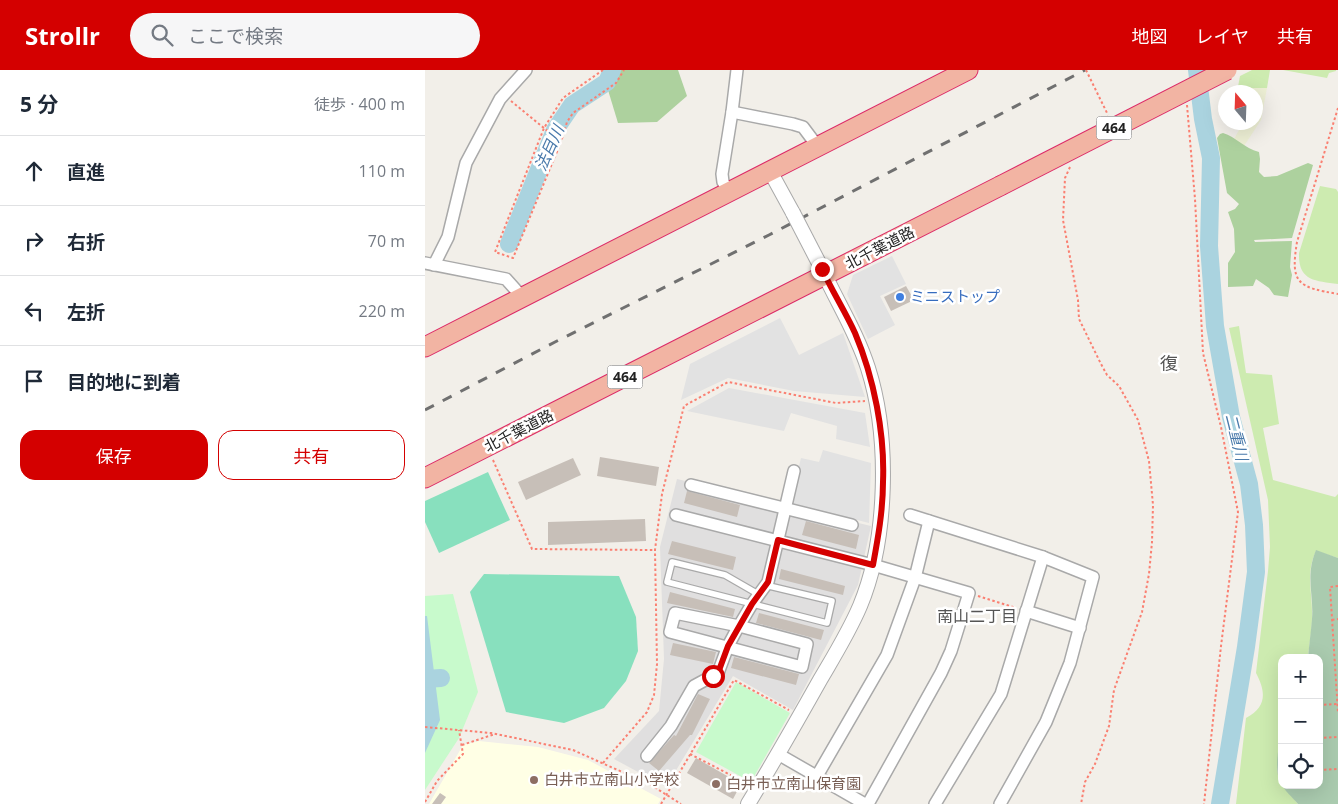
<!DOCTYPE html>
<html lang="ja">
<meta charset="utf-8">
<style>
body{margin:0;font-family:"Open Sans","Noto Sans JP",sans-serif;background:#f6f6f7;color:#1f2937}
.controls{position:absolute;right:15px;bottom:15px;display:grid;overflow:hidden;border-radius:10px;box-shadow:0 5px 20px #0002}
.controls button{width:45px;height:45px;display:grid;place-items:center;padding:0;border:0;border-bottom:1px solid #e0e1e3;background:#fff;color:#1f2937;font:25px sans-serif}
.compass{position:absolute;left:793px;top:15px;width:45px;height:45px;border-radius:50%;background:#fff;box-shadow:0 5px 20px #0002;rotate:341deg}
.stop{position:absolute;width:15px;height:15px;margin:-11px;border:4px solid #d40000;border-radius:50%;background:#fff}
.stop.end{background:#d40000;border-color:#fff;box-shadow:0 1px 5px #0008}
.list{margin:0;padding:0;list-style:none}
h2{display:flex;justify-content:space-between;align-items:center;height:65px;margin:0;padding:0 20px;font-size:21px}
h2 small{font-size:16px;font-weight:400;color:#747a83}
.list li{display:grid;grid-template-columns:32px 1fr auto;gap:15px;align-items:center;box-sizing:border-box;height:70px;padding:0 20px;border-top:1px solid #e0e1e3}
.list b{display:block;font-size:19px;white-space:nowrap}
.list em{font-size:16px;font-style:normal;color:#747a83}
.actions{display:flex;gap:10px;padding:15px 20px}
.actions a{flex:1;padding:11px 0;border:1px solid #d40000;border-radius:15px;text-align:center;font-size:18px;color:#d40000}
.actions .main{background:#d40000;color:#fff}
.icon{flex:none;width:28px;height:28px;fill:none;stroke:currentColor;stroke-width:2;stroke-linecap:round;stroke-linejoin:round}
.map{position:relative;flex:none;width:913px;height:734px;overflow:hidden}
header{display:flex;align-items:center;gap:30px;box-sizing:border-box;height:70px;padding:0 25px;background:#d40000;color:#fff}
header strong{font-size:24px}
nav{display:flex;gap:28px;margin-inline-start:auto;font-size:18px}
.search{width:350px;height:45px;background:#f6f6f7;display:flex;align-items:center;gap:12px;box-sizing:border-box;padding:0 18px;border-radius:28px;color:#747a83;font-size:19px}
main{display:flex}
aside{flex:1;background:#fff}
.map>svg:first-child{display:block}
.residential{fill:#e0dfdf}
.education{fill:#ffffe5}
.farmland{fill:#eef0d5}
.grass{fill:#cdebb0}
.forest{fill:#add19e}
.cemetery{fill:#aacbaf}
.park{fill:#c8facc}
.pitch{fill:#88e0be}
.parking{fill:#e2e2e2}
.water{fill:#aad3df}
.lines{fill:none;stroke-linecap:round;stroke-linejoin:round}
.river{stroke:#aad3df;stroke-width:18}
.building{fill:#c7bfb8}
.service-casing{stroke:#a9a9a9;stroke-width:8}
.minor-casing{stroke:#a9a9a9;stroke-width:14}
.tertiary-casing{stroke:#a9a9a9;stroke-width:16}
.trunk-casing{stroke:#dc2a67;stroke-width:21}
.path{stroke:#fa8072;stroke-width:2;stroke-dasharray:2.5 2.5;stroke-linecap:butt}
.service{stroke:#fff;stroke-width:5.5}
.minor{stroke:#fff;stroke-width:11}
.tertiary{stroke:#fff;stroke-width:14}
.trunk{stroke:#f2b4a3;stroke-width:19}
.rail{stroke:#707070;stroke-width:3;stroke-dasharray:10 10;stroke-linecap:butt}
.tertiary-bridge-casing{stroke:#a9a9a9;stroke-width:16;stroke-linecap:butt}
.trunk-bridge-casing{stroke:#dc2a67;stroke-width:21;stroke-linecap:butt}
.tertiary-bridge{stroke:#fff;stroke-width:14}
.trunk-bridge{stroke:#f2b4a3;stroke-width:19}
.route{stroke:#d40000;stroke-width:6}
.shop-dot{fill:#3f7fe0;stroke:#fff;stroke-width:2}
.education-dot{fill:#8d6e63;stroke:#fff;stroke-width:2}
.labels{text-anchor:middle;stroke-width:5;stroke-linejoin:round;paint-order:stroke}
.shield{fill:#fff;stroke:#646464;stroke-width:1}
.shield-label{font-size:14px;font-weight:bold;fill:#222}
.street-label{font-size:15px;fill:#222;stroke:#fff}
.shop-label{font-size:15px;fill:#366cbe;stroke:#fff;text-anchor:start}
.education-label{font-size:15px;fill:#785e54;stroke:#fff;text-anchor:start}
.water-label{font-size:16px;font-style:italic;fill:#4a7aab;stroke:#fff}
.neighbourhood-label{font-size:16px;fill:#555;stroke:#fff}
.quarter-label{font-size:18px;fill:#555;stroke:#fff}
</style>
<header>
<strong>Strollr</strong>
<div class="search"><svg class="icon" aria-label="search" viewBox="0 0 24 24"><circle cx="10" cy="10" r="6"/><path d="M15 15l6 6"/></svg>ここで検索</div>
<nav><a>地図</a><a>レイヤ</a><a>共有</a></nav>
</header>
<main>
<aside>
<h2>5 分<small>徒歩 · 400 m</small></h2>
<ul class="list">
<li><svg class="icon" aria-label="ahead" viewBox="0 0 24 24"><path d="M12 20V5M6 11l6-6 6 6"/></svg><div><b>直進</b></div><em>110 m</em></li>
<li><svg class="icon" aria-label="right" viewBox="0 0 24 24"><path d="M7 20v-9h11M14 6l5 5-5 5"/></svg><div><b>右折</b></div><em>70 m</em></li>
<li><svg class="icon" aria-label="left" viewBox="0 0 24 24"><path d="M17 20v-9H6M10 6l-5 5 5 5"/></svg><div><b>左折</b></div><em>220 m</em></li>
<li><svg class="icon" aria-label="arrive" viewBox="0 0 24 24"><path d="M6 21V4h12l-3 4 3 4H6"/></svg><div><b>目的地に到着</b></div></li>
</ul>
<div class="actions"><a class="main">保存</a><a>共有</a></div>
</aside>
<div class="map">
<svg width="913" height="734" viewBox="0 0 913 734">
<rect width="100%" height="100%" fill="#f2efe9"/>
<!-- residential -->
<path class="residential" d="M252,409l194,47 -13,59 -65,125 -60,-34 -67,111 -52,-28 45,-48 5,-52 -4,-112z"/>
<!-- education -->
<path class="education" d="M54,671l59,6 50,13 73,39 -3,5h-229l34,-59z"/>
<!-- farmland -->
<path class="farmland" d="M823,18h19l-6,32 -17,26 -10,-7 9,-16 13,-1v-30h-8z"/>
<!-- grass -->
<g class="grass">
<path d="M827,0h18l-3,18h-18l-1,4h-11l3,-16z"/>
<path d="M858,0h53v1l-7,2 -2,5z"/>
<path d="M895,116l16,3 2,3v92c-23,-3 -40,-3 -39,-31z"/>
<path d="M814,256l7,47 26,2 7,49 -16,4 10,52 62,17 3,-3v64l-22,-7c-11,24 -3,42 -4,67 0,13 -3,27 -4,40h-26v71l-5,41 3,12 18,22h-62l10,-86c21,-11 20,-26 10,-45l12,-102 2,-24 -2,-47 -39,-172z"/>
</g>
<!-- forest -->
<g class="forest">
<path d="M193,0h60l9,26 -30,26 -39,1 -10,-33z"/>
<path d="M798,63c13,4 21,15 36,19l1,7 -1,13 5,5 13,-1 31,-13 5,2 -21,73 -38,2 1,2 37,-1 -2,26 2,8 -4,22 -14,-2 -5,-7 -13,-9 -3,7 -25,1v-24l7,-11 -1,-23 -6,-17 7,-3 4,-5 -12,-11 -10,-55 3,-4z"/>
</g>
<!-- cemetery -->
<path class="cemetery" d="M891,480l22,8v246h-40c-6,-7 -14,-14 -18,-22 -6,-13 -1,-39 2,-53v56h37v-127h-11c1,-13 3,-26 4,-39 2,-25 -7,-42 4,-69z"/>
<!-- park -->
<g class="park">
<path d="M28,524l25,98 -19,46 -34,52v-194z"/>
<path d="M311,612l54,31 -39,69 -55,-30z"/>
</g>
<!-- pitch -->
<g class="pitch">
<path d="M63,402l22,48 -71,33 -14,-31v-21z"/>
<path d="M59,504l135,2 17,41 2,34 -12,30 -22,27 -40,15 -58,-11 -36,-120z"/>
</g>
<!-- parking -->
<g class="parking">
<path d="M467,186l14,28 -26,12 15,29 -27,14 -21,-45 6,-19z"/>
<path d="M355,248l19,37 44,-22 22,64 -71,-6 -66,-13 -47,22 9,-36z"/>
<path d="M304,318l136,25 5,34 -34,-8 1,-13 -46,-13 -7,18 -97,-20z"/>
<path d="M398,380l48,13 -2,60 -79,-20 11,-45 18,4z"/>
</g>
<!-- water -->
<path class="water" d="M0,546h2l13,104 -15,33z"/>
<g class="lines">
<!-- river -->
<g class="river">
<path d="M772,0l6,49 8,39 -2,88 6,80 16,91 18,67 5,41 2,47 -10,75 -26,157"/>
<path d="M84,174l46,-114 17,-25 35,-23 5,-12"/>
<path d="M0,609l16,-1"/>
</g>
</g>
<!-- building -->
<g class="building">
<path d="M481,216l8,14 -23,11 -7,-14z"/>
<path d="M175,387l59,10 -3,19 -59,-10z"/>
<path d="M148,388l8,17 -55,25 -8,-18z"/>
<path d="M262,421l53,14 -3,12 -53,-14z"/>
<path d="M220,449l1,22 -98,4v-23z"/>
<path d="M381,451l53,14 -3,14 -54,-14z"/>
<path d="M247,471l64,16 -3,13 -65,-16z"/>
<path d="M356,499l64,17 -2,9 -64,-16z"/>
<path d="M245,522l65,17 -2,8 -66,-14z"/>
<path d="M334,543l65,17 -3,10 -65,-17z"/>
<path d="M248,573l43,9 -3,12 -43,-9z"/>
<path d="M309,587l65,17 -3,11 -65,-17z"/>
<path d="M273,624l12,5 -18,36h-2l-31,36 -10,-8 25,-28 2,1z"/>
<path d="M271,688l45,26 -8,15 -46,-26z"/>
<path d="M15,723l6,4 -5,7h-9z"/>
</g>
<g class="lines">
<defs>
<path id="service" d="M333,524l-33,-19 -53,-13 -5,20 160,41 5,-22 -67,-16"/>
<g id="minor">
<path d="M307,42l61,12 10,3 15,20"/>
<path d="M304,122l-6,-10 -1,-8 10,-62 5,-42"/>
<path d="M0,193l81,16 17,19"/>
<path d="M9,195l14,-28 18,-74 34,-64 26,-29"/>
<path d="M266,415l161,40"/>
<path d="M251,445l197,50 96,28 -18,58 -10,22 -73,131"/>
<path d="M485,445l133,42 50,20 -23,86 -24,59 -46,82"/>
<path d="M601,541l54,17"/>
<path d="M250,543l64,13 68,18 -5,23 -132,-35z"/>
<path d="M353,684l87,50"/>
<path d="M222,686l24,-30 23,-40 24,-13 10,-27 8,-15 16,-27 16,-22 26,-111"/>
<path d="M392,706l70,-121 28,-77 14,-57"/>
<path d="M510,734l66,-110 42,-137"/>
</g>
<g id="tertiary">
<path d="M345,101l23,42"/>
<path d="M323,734c25,-41 49,-83 72,-124 14,-24 29,-48 40,-74 28,-67 30,-169 8,-238 -11,-35 -31,-66 -46,-99"/>
</g>
<g id="trunk">
<path d="M0,277l543,-277"/>
<path d="M0,408l575,-292"/>
</g>
</defs>
<!-- service casing -->
<use href="#service" class="service-casing"/>
<!-- minor casing -->
<use href="#minor" class="minor-casing"/>
<!-- tertiary casing -->
<use href="#tertiary" class="tertiary-casing"/>
<!-- trunk casing -->
<use href="#trunk" class="trunk-casing"/>
<!-- path -->
<g class="path">
<path d="M178,0l-40,28 -19,30 -49,124 18,6 48,-116 6,-20 6,-9 43,-30 8,-13"/>
<path d="M661,0l22,45"/>
<path d="M86,31l50,41"/>
<path d="M762,35l8,94 8,154 18,74 17,85 -17,134 -17,158"/>
<path d="M913,38l-41,134c-7,42 1,45 41,52"/>
<path d="M645,97l-5,11 -2,42 15,80 1,19 22,45 6,11 12,11 19,34 11,41 4,44 -1,37 -3,32 -7,38 -28,78 -5,36 -14,38 -10,18 -4,22"/>
<path d="M68,390l39,89 123,1"/>
<path d="M913,516l-8,1 8,126"/>
<path d="M553,526l38,12"/>
<path d="M907,550l6,-1"/>
<path d="M894,635l18,-1"/>
<path d="M0,657l66,6 82,17 78,35 30,19"/>
<path d="M894,668l19,-1"/>
<path d="M37,675l33,-11"/>
<path d="M265,684l58,30"/>
<path d="M178,693l44,-51 7,-17 3,-31 -2,-114 7,-56 22,-88 44,-24 108,21 29,-2"/>
<path d="M894,700l19,-1"/>
<path d="M0,732l12,-21 26,-27 -4,-24"/>
<path d="M236,734l73,-124 55,30"/>
</g>
<!-- service -->
<use href="#service" class="service"/>
<!-- minor -->
<use href="#minor" class="minor"/>
<!-- tertiary -->
<use href="#tertiary" class="tertiary"/>
<!-- trunk -->
<use href="#trunk" class="trunk"/>
<!-- rail -->
<path class="rail" d="M0,340l130,-68 214,-107 316,-165"/>
<defs>
<path id="tertiary-bridge" d="M368,143l29,56"/>
<path id="trunk-bridge" d="M575,116l227,-116"/>
</defs>
<!-- tertiary-bridge casing -->
<use href="#tertiary-bridge" class="tertiary-bridge-casing"/>
<!-- trunk-bridge casing -->
<use href="#trunk-bridge" class="trunk-bridge-casing"/>
<!-- tertiary-bridge -->
<use href="#tertiary-bridge" class="tertiary-bridge"/>
<!-- trunk-bridge -->
<use href="#trunk-bridge" class="trunk-bridge"/>
</g>
<g class="lines">
<!-- route -->
<path class="route" d="M288,606l5,-3 10,-27 24,-42 16,-22 10,-42 95,25c5,-27 10,-55 10,-83 2,-48 -9,-104 -28,-149 -10,-22 -23,-42 -33,-64"/>
</g>
<!-- markers -->
<circle class="shop-dot" cx="475" cy="227" r="5"/>
<g class="education-dot">
<circle cx="109" cy="710" r="5"/>
<circle cx="291" cy="714" r="5"/>
</g>
<g class="labels">
<!-- shield labels -->
<g class="shield">
<rect x="671.5" y="46.5" width="35" height="23" rx="4"/>
<rect x="182.5" y="295.5" width="35" height="23" rx="4"/>
</g>
<g class="shield-label">
<text x="689" y="63">464</text>
<text x="200" y="312">464</text>
</g>
<!-- street labels -->
<g class="street-label">
<text transform="translate(455 178) rotate(-27)" y="5">北千葉道路</text>
<text transform="translate(94 361) rotate(-27)" y="5">北千葉道路</text>
</g>
<!-- shop labels -->
<g class="shop-label">
<text x="485" y="232">ミニストップ</text>
</g>
<!-- education labels -->
<g class="education-label">
<text x="119" y="715">白井市立南山小学校</text>
<text x="301" y="719">白井市立南山保育園</text>
</g>
<!-- water labels -->
<g class="water-label">
<text transform="translate(124 78) rotate(-66)" y="6">法目川</text>
<text transform="translate(812 367) rotate(76)" y="6">二重川</text>
</g>
<!-- neighbourhood labels -->
<g class="neighbourhood-label">
<text x="552" y="552">南山二丁目</text>
</g>
<!-- quarter labels -->
<g class="quarter-label">
<text x="744" y="300">復</text>
</g>
</g>
</svg>
<div class="controls">
<button>+</button>
<button>−</button>
<button><svg class="icon" aria-label="locate" viewBox="0 0 24 24"><circle cx="12" cy="12" r="6"/><path d="M12 2v4M12 18v4M2 12h4M18 12h4"/></svg></button>
</div>
<svg class="compass" viewBox="-18 -18 36 36"><path d="M0-13l5 13h-10z" fill="#e53935"/><path d="M0 13l5-13h-10z" fill="#747a83"/></svg>
<div class="stop" style="left:288px;top:606px"></div>
<div class="stop end" style="left:397px;top:199px"></div>
</div>
</main>
